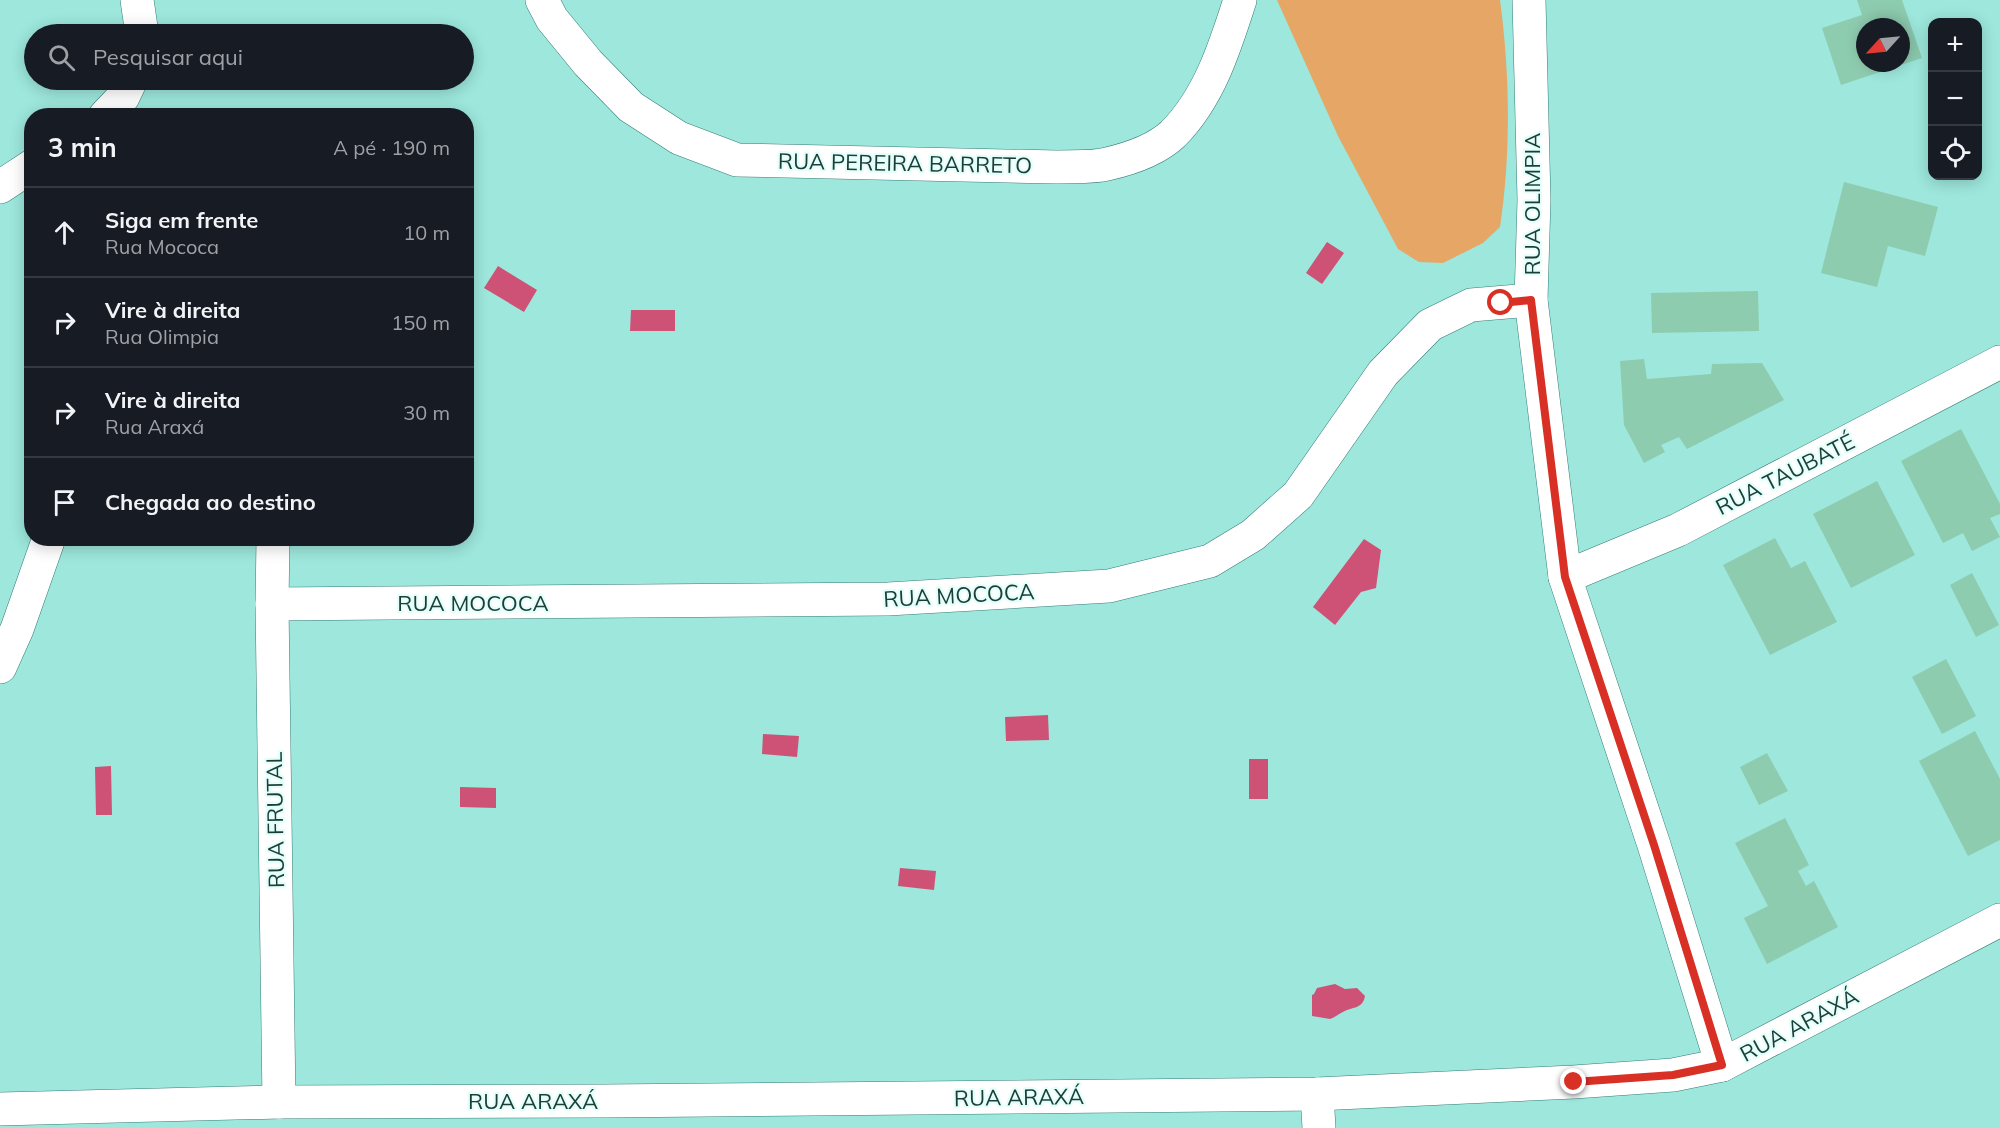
<!DOCTYPE html>
<html lang="pt">
<meta charset="utf-8">
<style>
body{margin:0;font-family:Mulish,sans-serif;background:#242831;color:#f1f3f6}
.controls{position:absolute;right:18px;top:18px;display:grid;overflow:hidden;border-radius:12px;box-shadow:0 3px 15px #0003}
.controls button{width:54px;height:54px;display:grid;place-items:center;padding:0;border:0;border-bottom:2px solid #363941;background:#171b24;color:#f1f3f6;font:30px sans-serif}
.compass{position:absolute;left:1856px;top:18px;width:54px;height:54px;border-radius:50%;background:#171b24;box-shadow:0 3px 15px #0003;rotate:243deg}
.stop{position:absolute;width:18px;height:18px;margin:-14px;border:4px solid #d93025;border-radius:50%;background:#fff}
.stop.end{background:#d93025;border-color:#fff;box-shadow:0 2px 6px #0008}
.list{margin:0;padding:0;list-style:none}
h2{display:flex;justify-content:space-between;align-items:center;height:78px;margin:0;padding:0 24px;font-size:26px}
h2 small{font-size:20px;font-weight:400;color:#9ea1a6}
.list li{display:grid;grid-template-columns:39px 1fr auto;gap:18px;align-items:center;box-sizing:border-box;height:90px;padding:0 24px;border-top:2px solid #363941}
.list b{display:block;font-size:22px;white-space:nowrap}
.list p{margin:0;font-size:20px;white-space:nowrap;color:#9ea1a6}
.list em{font-size:20px;font-style:normal;color:#9ea1a6}
.icon{flex:none;width:33px;height:33px;fill:none;stroke:currentColor;stroke-width:2;stroke-linecap:round;stroke-linejoin:round}
.map{position:relative;flex:none;width:2000px;height:1128px;overflow:hidden}
.search{position:absolute;background:#171b24;box-shadow:0 3px 15px #0003;left:24px;top:24px;width:450px;height:66px;display:flex;align-items:center;gap:15px;box-sizing:border-box;padding:0 21px;border-radius:33px;color:#9ea1a6;font-size:22px}
.panel{position:absolute;background:#171b24;box-shadow:0 3px 15px #0003;left:24px;top:108px;width:450px;height:438px;border-radius:24px}
.map>svg:first-child{display:block}
.green{fill:#e6a666}
.water{fill:#ce5276}
.building{fill:#8eccb0;fill-rule:evenodd}
.lines{fill:none;stroke-linecap:round;stroke-linejoin:round}
.minor-casing{stroke:#347e76;stroke-width:34}
.minor{stroke:#fff;stroke-width:33}
.route{stroke:#d93025;stroke-width:8}
.labels{text-anchor:middle;stroke-width:4.5;stroke-linejoin:round;paint-order:stroke}
.street-label{font-size:22px;fill:#1e3d39;stroke:#e2fffa}
</style>
<div class="map">
<svg width="2000" height="1128" viewBox="0 0 2000 1128">
<rect width="100%" height="100%" fill="#9de7dd"/>
<!-- green -->
<path class="green" d="M1277,0h223c10,75 11,152 0,227l-17,16 -40,20 -24,-1 -21,-13 -60,-113z"/>
<!-- water -->
<g class="water">
<path d="M1327,242l17,11 -22,31 -16,-11z"/>
<path d="M498,266l39,24 -13,22 -40,-24z"/>
<path d="M631,310h44v21h-45z"/>
<path d="M1364,539l17,11 -5,38 -15,4 -26,33 -22,-18z"/>
<path d="M1048,715l1,25 -43,1 -1,-24z"/>
<path d="M763,734l36,2 -2,21 -35,-3z"/>
<rect x="1249" y="759" width="19" height="40"/>
<path d="M111,766l1,49h-16l-1,-48z"/>
<path d="M460,787l36,1v20l-36,-1z"/>
<path d="M900,868l36,3 -2,19 -36,-4z"/>
<path d="M1335,984l10,5 12,-1 8,8c-2,11 -9,11 -18,14 -6,2 -11,7 -17,9l-18,-3v-21l2,-1 3,-6z"/>
</g>
<!-- building -->
<g class="building">
<path d="M1857,0h45l20,58 -81,27 -19,-57 40,-13zM1865,27h36v36h-36z"/>
<path d="M1844,182l94,25 -13,49 -37,-10 -11,41 -56,-14z"/>
<path d="M1758,291l1,40 -107,2 -1,-40z"/>
<path d="M1644,359l3,20 64,-5 1,-10 50,-1 22,37 -97,49 -8,-12 -18,8 4,7 -21,11 -20,-38 -4,-64z"/>
<path d="M1961,429l39,75v10l-10,4 10,19 -28,14 -9,-18 -20,10 -42,-82z"/>
<path d="M1877,481l38,74 -64,33 -38,-74z"/>
<path d="M1775,538l16,30 14,-7 32,61 -67,33 -47,-90z"/>
<path d="M1972,573l27,52 -23,12 -26,-52z"/>
<path d="M1946,659l30,57 -34,18 -30,-57z"/>
<path d="M1975,731l25,48v61l-32,16 -49,-95z"/>
<path d="M1767,753l21,38 -29,14 -19,-38z"/>
<path d="M1785,818l24,47 -11,6 8,15 8,-5 24,46 -71,37 -23,-46 24,-12 -33,-63z"/>
</g>
<g class="lines">
<defs>
<g id="minor">
<path d="M137,0l5,34"/>
<path d="M542,0l10,19 36,44 43,44 48,31 58,22 319,7c16,-1 35,1 51,-3 22,-5 49,-14 66,-30 36,-36 52,-87 67,-134"/>
<path d="M1529,0l5,200 -3,100 34,277 89,268 68,220"/>
<path d="M105,116l18,-19 8,-17"/>
<path d="M0,187l32,-21"/>
<path d="M273,538l-1,66 7,498"/>
<path d="M1565,577l113,-47 322,-168"/>
<path d="M272,604l616,-5 221,-13 101,-25 43,-26 45,-40 85,-122 47,-48 41,-20 60,-5"/>
<path d="M0,667l17,-38 32,-91"/>
<path d="M1317,1094l2,34"/>
<path d="M0,1109l279,-7 325,-1 713,-7 257,-12 99,-7 49,-10 278,-145"/>
</g>
</defs>
<!-- minor casing -->
<use href="#minor" class="minor-casing"/>
<!-- minor -->
<use href="#minor" class="minor"/>
</g>
<g class="lines">
<!-- route -->
<path class="route" d="M1501,303l30,-3 34,277 89,268 68,220 -49,10 -99,7"/>
</g>
<g class="labels">
<!-- street labels -->
<g class="street-label">
<text transform="translate(905 163) rotate(1)" y="8">RUA PEREIRA BARRETO</text>
<text transform="translate(1532 204) rotate(-90)" y="8">RUA OLIMPIA</text>
<text transform="translate(1785 474) rotate(-27)" y="8">RUA TAUBATÉ</text>
<text transform="translate(959 595) rotate(-3)" y="8">RUA MOCOCA</text>
<text x="473" y="611">RUA MOCOCA</text>
<text transform="translate(275 820) rotate(-91)" y="8">RUA FRUTAL</text>
<text transform="translate(1799 1025) rotate(-28)" y="8">RUA ARAXÁ</text>
<text transform="translate(1019 1097) rotate(-1)" y="8">RUA ARAXÁ</text>
<text x="533" y="1109">RUA ARAXÁ</text>
</g>
</g>
</svg>
<div class="controls">
<button>+</button>
<button>−</button>
<button><svg class="icon" aria-label="locate" viewBox="0 0 24 24"><circle cx="12" cy="12" r="6"/><path d="M12 2v4M12 18v4M2 12h4M18 12h4"/></svg></button>
</div>
<svg class="compass" viewBox="-18 -18 36 36"><path d="M0-13l5 13h-10z" fill="#e53935"/><path d="M0 13l5-13h-10z" fill="#9ea1a6"/></svg>
<div class="stop" style="left:1501px;top:303px"></div>
<div class="stop end" style="left:1574px;top:1082px"></div>
<div class="search"><svg class="icon" aria-label="search" viewBox="0 0 24 24"><circle cx="10" cy="10" r="6"/><path d="M15 15l6 6"/></svg>Pesquisar aqui</div>
<section class="panel">
<h2>3 min<small>A pé · 190 m</small></h2>
<ul class="list">
<li><svg class="icon" aria-label="ahead" viewBox="0 0 24 24"><path d="M12 20V5M6 11l6-6 6 6"/></svg><div><b>Siga em frente</b><p>Rua Mococa</p></div><em>10 m</em></li>
<li><svg class="icon" aria-label="right" viewBox="0 0 24 24"><path d="M7 20v-9h11M14 6l5 5-5 5"/></svg><div><b>Vire à direita</b><p>Rua Olimpia</p></div><em>150 m</em></li>
<li><svg class="icon" aria-label="right" viewBox="0 0 24 24"><path d="M7 20v-9h11M14 6l5 5-5 5"/></svg><div><b>Vire à direita</b><p>Rua Araxá</p></div><em>30 m</em></li>
<li><svg class="icon" aria-label="arrive" viewBox="0 0 24 24"><path d="M6 21V4h12l-3 4 3 4H6"/></svg><div><b>Chegada ao destino</b></div></li>
</ul>
</section>
</div>
